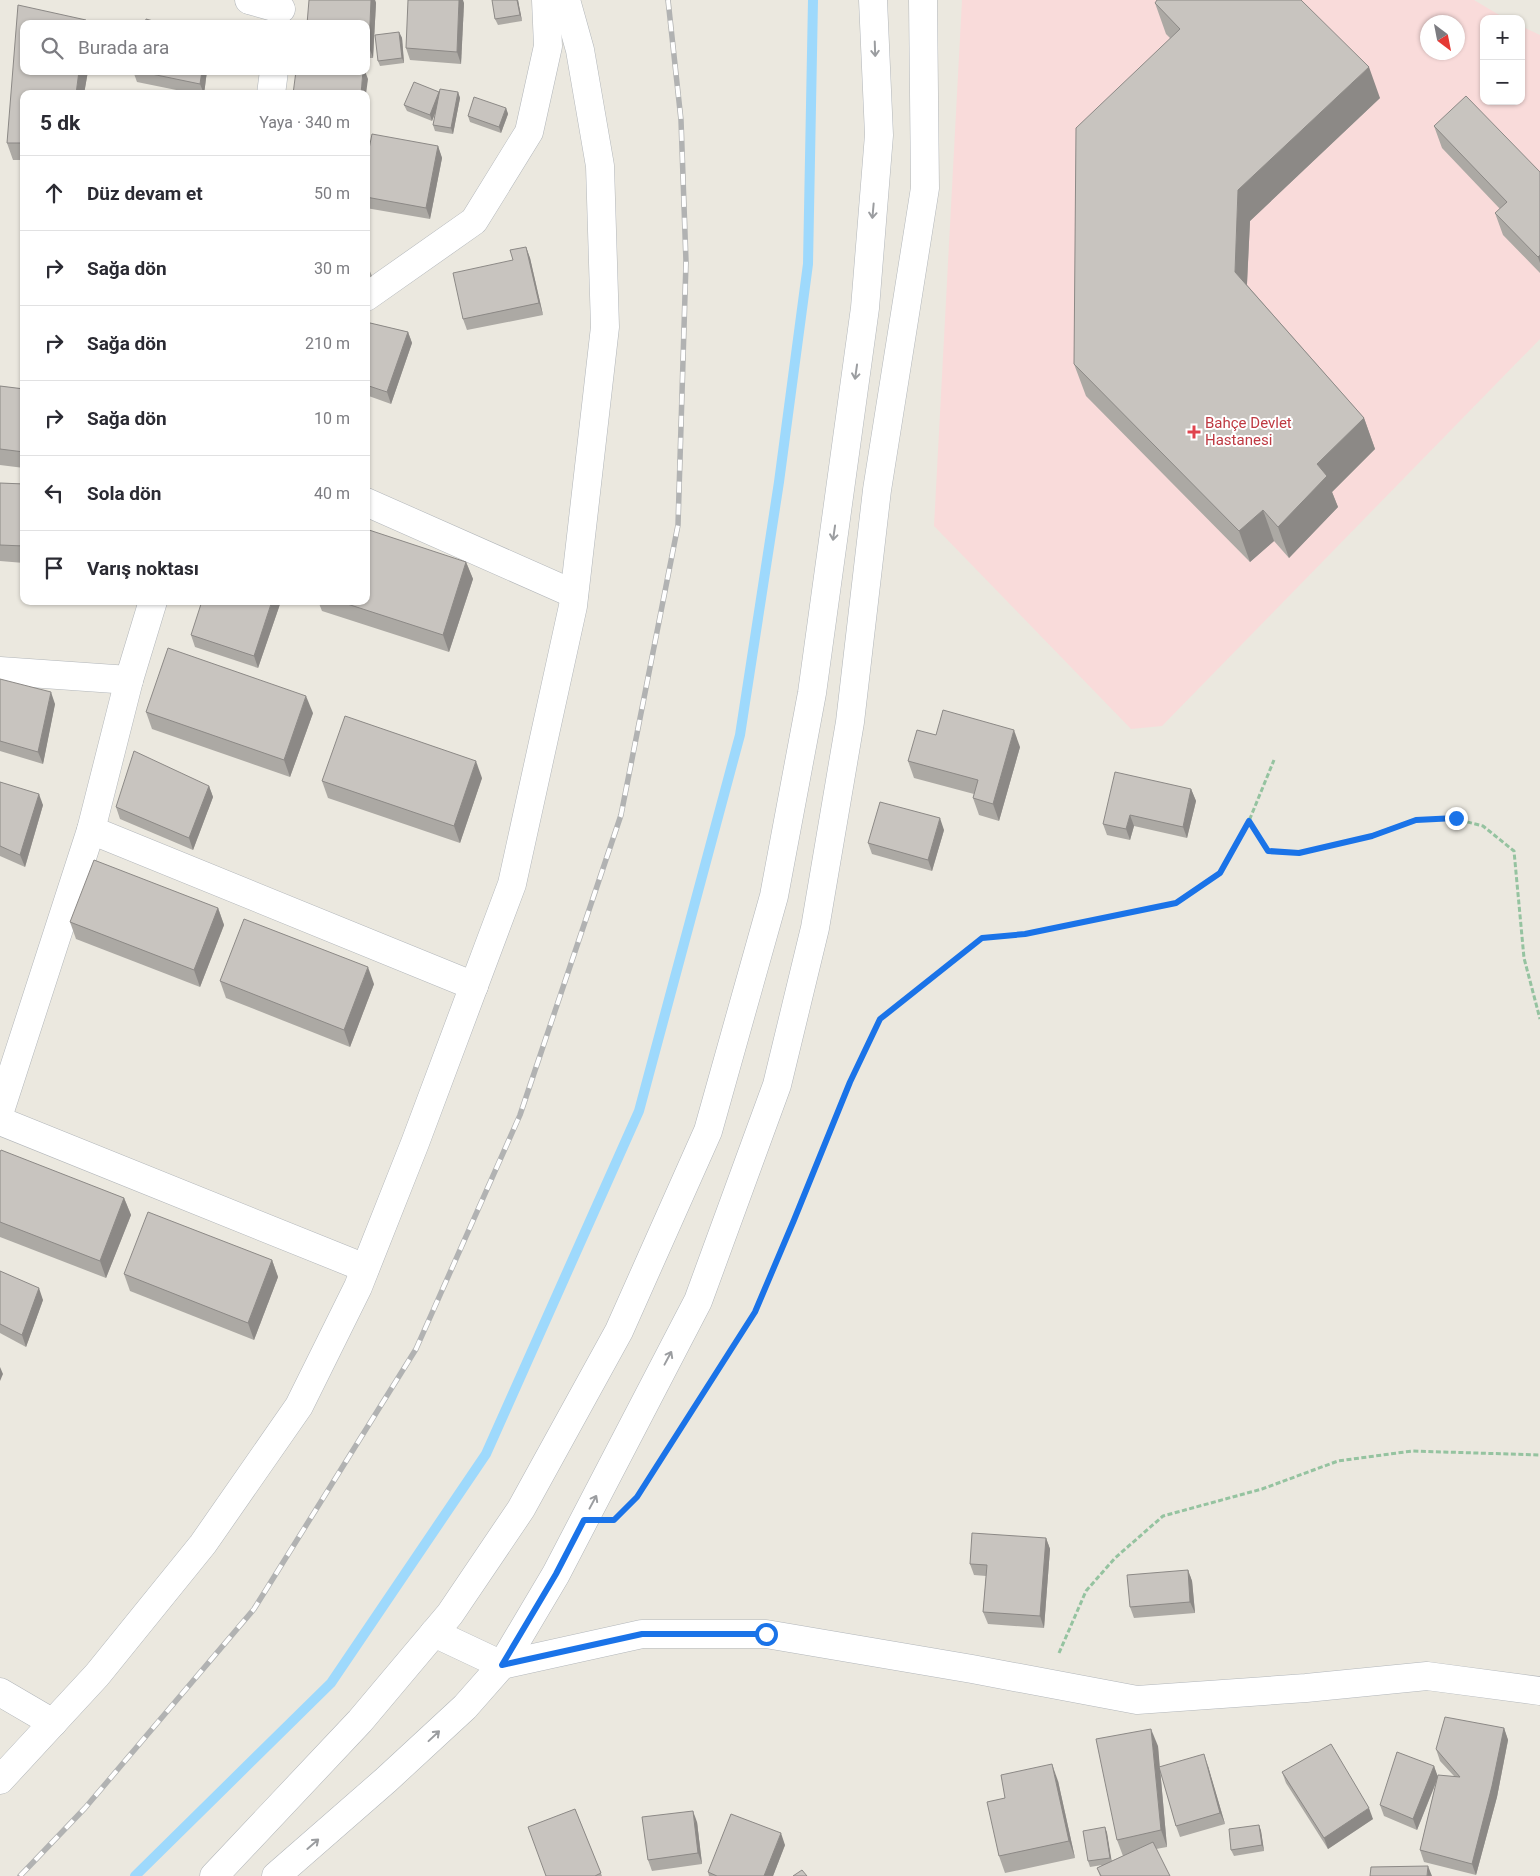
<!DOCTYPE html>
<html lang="tr">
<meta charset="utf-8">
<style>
body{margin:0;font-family:Roboto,sans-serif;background:#f7f7f7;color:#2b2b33}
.controls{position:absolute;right:15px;top:15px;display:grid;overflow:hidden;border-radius:10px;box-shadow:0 1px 4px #0004}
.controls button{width:45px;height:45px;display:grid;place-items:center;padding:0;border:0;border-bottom:1px solid #e1e1e2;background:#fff;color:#2b2b33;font:25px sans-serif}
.compass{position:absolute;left:1420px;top:15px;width:45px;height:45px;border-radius:50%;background:#fff;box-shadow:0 1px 4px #0004;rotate:148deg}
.stop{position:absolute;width:15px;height:15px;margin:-11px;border:4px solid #1a73e8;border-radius:50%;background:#fff}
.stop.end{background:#1a73e8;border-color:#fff;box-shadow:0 1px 5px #0008}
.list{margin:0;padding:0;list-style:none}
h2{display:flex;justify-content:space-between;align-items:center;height:65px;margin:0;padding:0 20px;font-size:21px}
h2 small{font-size:16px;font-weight:400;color:#7c7c81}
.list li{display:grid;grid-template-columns:32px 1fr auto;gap:15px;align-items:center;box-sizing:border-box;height:75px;padding:0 20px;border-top:1px solid #e1e1e2}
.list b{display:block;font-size:19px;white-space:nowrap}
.list em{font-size:16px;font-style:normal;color:#7c7c81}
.icon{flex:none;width:28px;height:28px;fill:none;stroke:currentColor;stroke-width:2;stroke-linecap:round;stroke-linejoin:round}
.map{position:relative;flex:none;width:1540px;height:1876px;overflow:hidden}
.search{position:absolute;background:#fff;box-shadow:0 1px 4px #0004;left:20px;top:20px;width:350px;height:55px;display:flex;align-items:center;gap:12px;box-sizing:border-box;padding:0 18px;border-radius:10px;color:#7c7c81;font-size:19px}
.panel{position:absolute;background:#fff;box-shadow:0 1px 4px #0004;left:20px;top:90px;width:350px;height:515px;border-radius:10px}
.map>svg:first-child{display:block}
.medical{fill:#f9dbda;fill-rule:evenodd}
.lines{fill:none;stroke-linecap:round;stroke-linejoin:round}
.stream{stroke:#9ed9fc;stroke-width:10}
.street-casing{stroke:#b2b6ba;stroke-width:29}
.path{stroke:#95c3a0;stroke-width:3;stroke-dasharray:5 2.5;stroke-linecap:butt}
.street{stroke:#fff;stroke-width:28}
.rail-casing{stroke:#b1b2b2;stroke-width:5.5}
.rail{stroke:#fff;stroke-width:4;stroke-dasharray:11;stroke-linecap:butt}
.wall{fill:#aca9a4}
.shaded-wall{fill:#8c8986}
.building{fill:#c8c4bf;stroke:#8c8986}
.oneway{stroke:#9b9da0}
.route{stroke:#1a73e8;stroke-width:6}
.health-dot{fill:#e0444e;stroke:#fff;stroke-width:2}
.labels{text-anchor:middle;stroke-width:4;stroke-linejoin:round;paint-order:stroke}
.health-label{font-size:15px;fill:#be3a42;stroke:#fff;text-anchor:start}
</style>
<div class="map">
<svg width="1540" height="1876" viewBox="0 0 1540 1876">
<rect width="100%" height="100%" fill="#ebe8df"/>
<!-- medical -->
<path class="medical" d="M962,0h512l32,19h-22v82h37v-75l19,9v304l-378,387 -31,3 -197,-203zM1428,22h30v30h-30z"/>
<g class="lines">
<!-- stream -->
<path class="stream" d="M135,1876l196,-193 155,-229 153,-343 101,-376 39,-253 29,-218 5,-264"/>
<defs>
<g id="street">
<path d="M249,0l32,9"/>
<path d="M271,94l3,-23"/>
<path d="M366,297l108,-76 55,-89 19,-86 -2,-46"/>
<path d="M366,502l208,92"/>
<path d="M0,671l129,9"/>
<path d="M91,830l383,156"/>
<path d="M0,1111l91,-281 38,-150 24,-79"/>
<path d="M0,1121l365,147"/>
<path d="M434,1633l68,32 140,-31h124l206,35 165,31 169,-12 121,-12 113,15"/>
<path d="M0,1692l53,31"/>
<path d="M0,1780l97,-105 106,-131 96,-138 59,-119 57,-144 97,-259 61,-278 32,-279 -5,-161 -20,-116 -14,-50"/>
<path d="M214,1876l146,-155 90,-107 71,-105 98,-178 89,-200 66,-235 38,-203 53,-385 14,-173 -6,-135"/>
<path d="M276,1876l110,-96 79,-73 37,-42 54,-91 142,-273 79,-216 38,-157 35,-206 27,-232 48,-302 -2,-188"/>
</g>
</defs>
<!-- street casing -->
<use href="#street" class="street-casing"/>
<!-- path -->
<g class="path">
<path d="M1249,821l19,30 31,2 73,-18 44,-16h40l27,7 31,25 10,107 16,61"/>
<path d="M630,1504l7,-7 118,-185 39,-91 56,-139 30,-63 102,-81 43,-4 152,-31 43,-30 29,-52 25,-61"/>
<path d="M1059,1653l27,-62 29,-33 48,-42 99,-27 76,-28 74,-10 128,4"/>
</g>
<!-- street -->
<use href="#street" class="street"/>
<defs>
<path id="rail" d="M20,1876l65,-68 169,-199 162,-260 104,-234 101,-300 57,-290 8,-263 -5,-142 -13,-120"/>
</defs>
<!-- rail casing -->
<use href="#rail" class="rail-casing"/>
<!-- rail -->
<use href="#rail" class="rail"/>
</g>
<!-- wall -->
<g class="wall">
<path d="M309,0h66l1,3 -3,55h-7v-34z"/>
<path d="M518,0l4,21 -24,4 -3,-6z"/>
<path d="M464,3l-3,61 -51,-4 -4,-12z"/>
<path d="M1155,3l225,95 -130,123 -3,64 117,133 11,31 -43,43 6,15 -49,51 -15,-17 -24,21 -164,-166 -12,-32 96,-326 -4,-4z"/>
<path d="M399,32l3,6 2,25 -24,3 -2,-5z"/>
<path d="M24,71h64l-4,23h-60v66h-11l-6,-17z"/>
<path d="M133,71h74l-3,23h-8l-59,-12z"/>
<path d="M439,92h19l2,6 -7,36 -18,-3 -2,-6 3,-14 -4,10 -25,-10 -3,-6z"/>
<path d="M506,108l2,6 -7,19 -31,-11 -2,-6z"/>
<path d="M1434,126l106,46v101l-37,-38 -8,-22 5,-4 -58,-61z"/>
<path d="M438,146l4,12 -12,61 -64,-11v-44z"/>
<path d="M526,247l4,11 13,57 -76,15 -4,-11 50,-59z"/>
<path d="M366,262l6,14 -6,4z"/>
<path d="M366,322l42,10 4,11 -21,61 -25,-9z"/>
<path d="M0,386l24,3v79l-24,-3z"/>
<path d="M0,483l24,1v79l-24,-2z"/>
<path d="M466,562l7,17 -24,73 -127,-41 -4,-10h48z"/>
<path d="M280,604l-22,64 -63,-21 -4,-12z"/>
<path d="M0,679l55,25 -12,60 -43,-13z"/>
<path d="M146,712l167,1 -23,64 -138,-48z"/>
<path d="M936,735l84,12 -21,74 -20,-6 -6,-17 1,-4 -60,-16 -6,-17z"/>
<path d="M482,778l-22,65 -132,-45 -6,-17z"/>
<path d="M0,782l43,23 -18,62 -25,-11z"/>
<path d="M209,786l4,11 -20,53 -73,-31 -4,-12z"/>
<path d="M1191,789l5,12 -9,37 -53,-12 -4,14 -23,-5 -4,-11z"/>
<path d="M944,830l-12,41 -60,-17 -4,-11z"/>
<path d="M218,908l6,17 -24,62 -124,-48 -6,-17z"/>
<path d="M220,981l154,3 -24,63 -124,-49z"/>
<path d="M0,1152l124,46 7,17 -25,63 -106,-41z"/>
<path d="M272,1260l6,17 -24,63 -124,-49 -6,-17z"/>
<path d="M0,1271l43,29 -17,47 -26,-14z"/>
<path d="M1046,1538l4,11 -6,79 -56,-4 -5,-12 3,-36 -12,-1 -4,-11z"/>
<path d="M1188,1570l4,11 3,32 -61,5 -4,-11z"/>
<path d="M1504,1728l4,12 -11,57 -21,78 -52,-13 -4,-12 16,-67 -19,47 -33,-14 -4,-11 54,-39 3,10h17l-14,-15 -4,-12z"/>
<path d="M1158,1746l1,21 49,-1 17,58 -45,13 -4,-11 -16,-58 7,79 -11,2 14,27h-70l-3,-8 5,-3 -12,2 -2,-6 17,-34 2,6 4,28 12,-5 -6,-16z"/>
<path d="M1282,1772l91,47 -45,30 -42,-66z"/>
<path d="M1058,1781l17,77 -70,15 -6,-17 6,-58z"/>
<path d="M575,1809l27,67h-56z"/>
<path d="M697,1822l5,42 -50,7 -4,-11z"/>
<path d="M1259,1825l2,6 3,20 -30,5 -3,-6z"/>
<path d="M785,1845l-12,31h-64l-1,-4z"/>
</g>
<!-- shaded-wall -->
<g class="shaded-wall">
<path d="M371,0h4l1,3 -3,55 -4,-11z"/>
<path d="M459,0h4l1,3 -3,61 -4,-12z"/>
<path d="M517,0h1l4,21 -2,-6z"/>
<path d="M399,32l3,6 2,25 -2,-5z"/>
<path d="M1369,67l11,31 -130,123 -4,82 -11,-31 3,-82z"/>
<path d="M79,71h9l-4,23h-8z"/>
<path d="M202,71h5l-3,23 -4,-10z"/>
<path d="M363,71h2l3,8 -2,15h-5z"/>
<path d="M439,92l2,6 -9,23 -2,-6z"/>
<path d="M458,92l2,6 -7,36 -2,-6z"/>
<path d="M506,108l2,6 -7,19 -2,-6z"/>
<path d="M438,146l4,12 -12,61 -4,-11z"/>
<path d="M526,247l4,11 13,57 -4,-12z"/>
<path d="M1540,255v8l-2,-6z"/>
<path d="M408,332l4,11 -21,61 -4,-12z"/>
<path d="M1364,418l11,31 -43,43 6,15 -49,51 -11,-31 39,-63z"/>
<path d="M1263,510l11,31 -24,21 -11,-31z"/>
<path d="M466,562l7,17 -24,73 -6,-17z"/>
<path d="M272,601h7l1,3 -22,64 -4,-12z"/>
<path d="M51,692l4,12 -12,60 -5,-12z"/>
<path d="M306,696l7,17 -23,64 -6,-17z"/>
<path d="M1014,730l6,17 -21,74 -6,-17z"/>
<path d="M476,761l6,17 -22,65 -6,-17z"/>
<path d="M209,786l4,11 -20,53 -4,-12z"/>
<path d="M1191,789l5,12 -9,37 -4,-11z"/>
<path d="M39,794l4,11 -18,62 -5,-12z"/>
<path d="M1130,815l4,11 -4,14 -4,-11z"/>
<path d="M940,818l4,12 -12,41 -4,-11z"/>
<path d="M218,908l6,17 -24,62 -6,-17z"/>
<path d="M368,967l6,17 -24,63 -6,-17z"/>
<path d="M124,1198l7,17 -25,63 -6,-17z"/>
<path d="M272,1260l6,17 -24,63 -6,-17z"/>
<path d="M39,1288l4,12 -17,47 -4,-12z"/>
<path d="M0,1367l3,7 -3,7z"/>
<path d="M1046,1538l4,11 -6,79 -4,-12z"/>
<path d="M1188,1570l4,11 3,32 -5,-11z"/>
<path d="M1504,1728l4,12 -11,57 -21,78 -4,-11z"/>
<path d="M1151,1729l7,17 9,101 -6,-17z"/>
<path d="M1204,1754l4,12 17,58 -5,-11z"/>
<path d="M1052,1764l6,17 17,77 -6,-17z"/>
<path d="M1434,1766l4,11 -21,53 -4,-11z"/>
<path d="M1369,1808l4,11 -45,30 -4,-11z"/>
<path d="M693,1811l4,11 5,42 -4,-11z"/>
<path d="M1259,1825l2,6 3,20 -2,-6z"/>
<path d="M1105,1827l2,6 5,30 -2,-5z"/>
<path d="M781,1833l4,12 -12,31h-9z"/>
<path d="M1428,1866l4,10h-5z"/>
</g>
<!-- building -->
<g class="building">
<path d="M309,0h62l-2,47h-3v-23h-59z"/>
<path d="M408,0h51l-2,52 -51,-4z"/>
<path d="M492,0h25l3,15 -25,4z"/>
<path d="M1157,0h144l68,67 -131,123 -3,82 129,146 -47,46 10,12 -49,51 -15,-17 -24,21 -165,-167 2,-236 104,-99 -25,-26z"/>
<path d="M18,5l68,15v4h-62v47h55l-3,23h-52v49h-17z"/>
<path d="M146,19l18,5h-19z"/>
<path d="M399,32l3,26 -24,3 -3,-26z"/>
<path d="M137,71h65l-2,13z"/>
<path d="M296,71h67l-2,23h-68z"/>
<path d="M414,82l25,10 -9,23 -26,-10z"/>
<path d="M440,89l18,3 -7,36 -18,-3z"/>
<path d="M1466,96l74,76v83l-2,2 -43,-44 12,-11 -73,-76z"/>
<path d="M474,97l32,11 -7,19 -31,-11z"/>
<path d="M372,134l66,12 -12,62 -60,-11v-33z"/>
<path d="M526,247l13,56 -76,16 -10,-46 60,-13 -3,-10z"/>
<path d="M366,322l42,10 -21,60 -21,-7z"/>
<path d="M0,386l24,3v63l-24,-3z"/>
<path d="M0,483l24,1v62l-24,-1z"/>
<path d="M366,529l100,33 -23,73 -105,-34h28z"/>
<path d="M202,601h70l-18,55 -63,-21z"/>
<path d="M168,648l138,48 -22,64 -138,-48z"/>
<path d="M0,679l51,13 -13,60 -38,-11z"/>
<path d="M943,710l71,20 -21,74 -20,-6 5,-18 -70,-19 9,-31 19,5z"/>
<path d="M345,716l131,45 -22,65 -132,-45z"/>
<path d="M134,751l75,35 -20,52 -73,-31z"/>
<path d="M1115,772l76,17 -8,38 -53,-12 -4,14 -23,-5z"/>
<path d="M0,782l39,12 -19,61 -20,-9z"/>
<path d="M880,802l60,16 -12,42 -60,-17z"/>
<path d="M94,860l124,48 -24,62 -124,-48z"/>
<path d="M244,919l124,48 -24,63 -124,-49z"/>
<path d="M1,1150l123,48 -24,63 -100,-39v-70z"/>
<path d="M148,1212l124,48 -24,63 -124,-49z"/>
<path d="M0,1271l39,17 -17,47 -22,-11z"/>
<path d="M972,1533l74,5 -6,78 -57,-4 4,-47 -17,-1z"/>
<path d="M1188,1570l2,32 -60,5 -3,-32z"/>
<path d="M1445,1717l59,11 -12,58 -20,78 -52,-14 18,-75 22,2 -24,-28z"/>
<path d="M1151,1729l10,101 -44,10 -21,-101z"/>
<path d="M1331,1744l38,64 -45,30 -42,-66z"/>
<path d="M1397,1752l37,14 -21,53 -33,-14z"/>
<path d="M1204,1754l16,59 -44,13 -17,-59z"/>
<path d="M1052,1764l17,77 -70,15 -12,-54 18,-4 -4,-23z"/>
<path d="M575,1809l26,64 -6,3h-49l-18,-49z"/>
<path d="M693,1811l5,42 -50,7 -6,-43z"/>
<path d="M731,1814l50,19 -17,43h-47l-9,-4z"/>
<path d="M1259,1825l3,20 -31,5 -2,-21z"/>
<path d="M1105,1827l5,31 -22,3 -5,-30z"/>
<path d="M1153,1842l17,34h-69l-4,-8z"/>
<path d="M1428,1866l-1,10h-57l1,-9z"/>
<path d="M802,1870l5,6h-14z"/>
</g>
<!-- one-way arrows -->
<defs><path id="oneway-shaft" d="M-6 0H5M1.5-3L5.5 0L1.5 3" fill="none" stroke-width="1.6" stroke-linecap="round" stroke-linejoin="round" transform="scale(1.25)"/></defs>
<g class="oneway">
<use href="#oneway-shaft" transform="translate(875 49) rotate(88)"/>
<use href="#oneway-shaft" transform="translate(873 211) rotate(95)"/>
<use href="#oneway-shaft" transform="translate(856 372) rotate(98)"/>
<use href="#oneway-shaft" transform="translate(834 533) rotate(98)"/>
<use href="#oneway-shaft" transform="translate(668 1358) rotate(-62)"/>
<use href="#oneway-shaft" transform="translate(593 1502) rotate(-62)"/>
<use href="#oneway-shaft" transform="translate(434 1736) rotate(-43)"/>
<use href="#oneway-shaft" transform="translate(313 1844) rotate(-41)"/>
</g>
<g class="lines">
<!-- route -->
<path class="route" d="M766,1634h-124l-140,31 54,-91 28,-54h30l23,-23 118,-185 39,-92 56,-138 30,-63 102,-81 43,-4 151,-31 44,-30 29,-52 19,30 31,2 73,-17 44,-16 40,-2"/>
</g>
<!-- markers -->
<path class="health-dot" d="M1191.5 424.5h5v5h5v5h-5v5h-5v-5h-5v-5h5z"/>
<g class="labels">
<!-- health labels -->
<g class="health-label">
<text x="1205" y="428">Bahçe Devlet<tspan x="1205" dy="17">Hastanesi</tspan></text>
</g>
</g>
</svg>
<div class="controls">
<button>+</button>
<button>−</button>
</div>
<svg class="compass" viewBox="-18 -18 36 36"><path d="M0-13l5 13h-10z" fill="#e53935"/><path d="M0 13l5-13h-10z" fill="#7c7c81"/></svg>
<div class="stop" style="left:766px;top:1634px"></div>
<div class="stop end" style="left:1456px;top:818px"></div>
<div class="search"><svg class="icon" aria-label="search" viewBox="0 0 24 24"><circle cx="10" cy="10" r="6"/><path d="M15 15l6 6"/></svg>Burada ara</div>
<section class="panel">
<h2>5 dk<small>Yaya · 340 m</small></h2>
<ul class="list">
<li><svg class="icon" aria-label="ahead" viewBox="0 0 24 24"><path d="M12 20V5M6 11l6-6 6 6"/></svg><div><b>Düz devam et</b></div><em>50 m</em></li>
<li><svg class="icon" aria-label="right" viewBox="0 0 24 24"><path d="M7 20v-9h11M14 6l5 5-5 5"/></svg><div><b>Sağa dön</b></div><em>30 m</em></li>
<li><svg class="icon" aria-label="right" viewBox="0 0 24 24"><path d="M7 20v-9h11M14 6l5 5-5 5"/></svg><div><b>Sağa dön</b></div><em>210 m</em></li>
<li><svg class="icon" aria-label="right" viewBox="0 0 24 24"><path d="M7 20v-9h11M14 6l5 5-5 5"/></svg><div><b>Sağa dön</b></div><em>10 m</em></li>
<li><svg class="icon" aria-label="left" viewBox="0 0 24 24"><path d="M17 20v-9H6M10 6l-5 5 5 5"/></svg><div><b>Sola dön</b></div><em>40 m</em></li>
<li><svg class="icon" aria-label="arrive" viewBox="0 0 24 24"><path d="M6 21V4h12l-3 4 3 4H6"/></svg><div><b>Varış noktası</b></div></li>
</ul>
</section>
</div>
